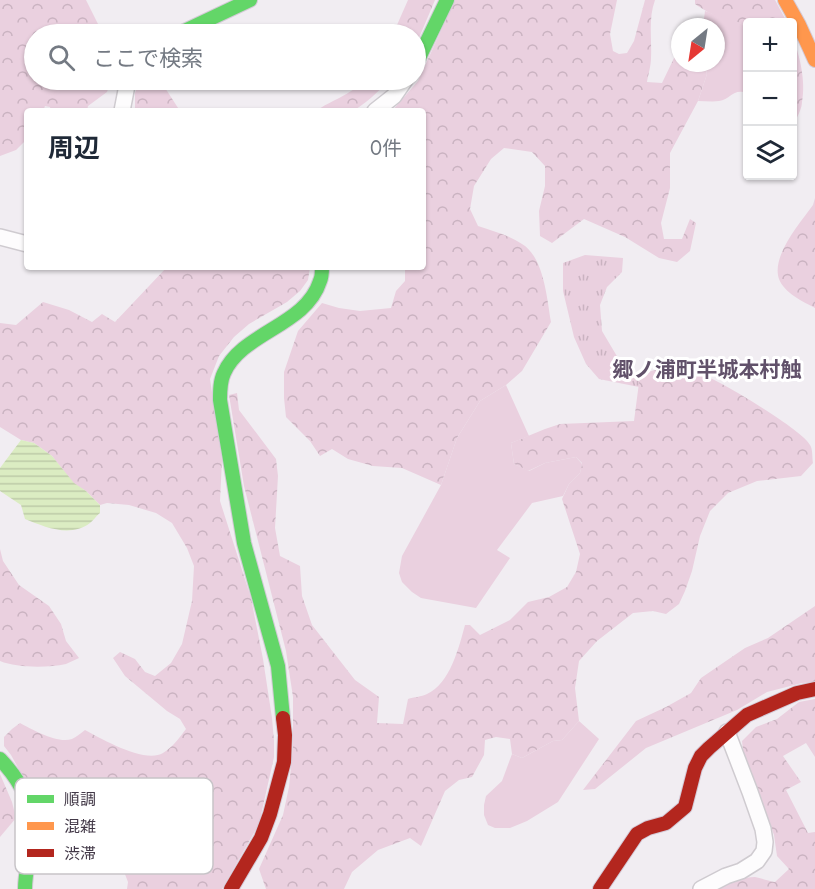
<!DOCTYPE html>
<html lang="ja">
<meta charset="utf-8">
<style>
body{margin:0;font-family:Jost,"Noto Sans JP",sans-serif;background:#f6f6f7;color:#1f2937}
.controls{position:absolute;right:18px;top:18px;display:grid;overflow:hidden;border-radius:6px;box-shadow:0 2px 4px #0004}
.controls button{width:54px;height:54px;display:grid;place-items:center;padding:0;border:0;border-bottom:2px solid #e0e1e3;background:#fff;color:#1f2937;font:30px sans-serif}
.compass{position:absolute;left:671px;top:18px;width:54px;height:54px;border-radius:50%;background:#fff;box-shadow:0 2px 4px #0004;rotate:210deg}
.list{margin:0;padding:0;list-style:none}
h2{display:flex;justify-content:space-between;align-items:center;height:78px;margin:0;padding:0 24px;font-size:26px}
h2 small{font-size:20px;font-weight:400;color:#747a83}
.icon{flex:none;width:33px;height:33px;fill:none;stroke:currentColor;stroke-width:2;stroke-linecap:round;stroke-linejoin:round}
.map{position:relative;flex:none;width:815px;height:889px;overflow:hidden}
.search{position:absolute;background:#fff;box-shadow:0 2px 4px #0004;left:24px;top:24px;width:402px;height:66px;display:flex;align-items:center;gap:15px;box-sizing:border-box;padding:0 21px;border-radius:33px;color:#747a83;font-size:22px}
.panel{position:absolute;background:#fff;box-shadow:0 2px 4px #0004;left:24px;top:108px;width:402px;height:162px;border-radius:6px}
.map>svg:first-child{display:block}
.grass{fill:url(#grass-tufts)}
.forest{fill:url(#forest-crowns)}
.garden{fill:#ead0df}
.water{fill:url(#water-rules)}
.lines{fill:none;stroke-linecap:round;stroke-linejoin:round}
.street-casing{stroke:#cfcbd0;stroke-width:18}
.fast-casing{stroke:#d4cad7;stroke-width:16}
.slow-casing{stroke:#d4cad7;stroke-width:16}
.jam-casing{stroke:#d4cad7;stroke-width:16}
.street{stroke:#fdfcfd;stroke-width:15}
.fast{stroke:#63d668;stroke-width:14}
.slow{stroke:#ff974d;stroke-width:14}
.jam{stroke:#b3261e;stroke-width:14}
.labels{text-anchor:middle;stroke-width:6;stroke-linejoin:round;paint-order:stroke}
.quarter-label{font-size:21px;font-weight:bold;fill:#61516a;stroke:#fff}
.key{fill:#fff;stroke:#c7c4c8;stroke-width:1.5}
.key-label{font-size:16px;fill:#433948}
</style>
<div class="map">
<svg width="815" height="889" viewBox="0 0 815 889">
<defs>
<pattern id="grass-tufts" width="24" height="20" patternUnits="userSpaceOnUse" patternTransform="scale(1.5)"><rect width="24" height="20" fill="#ead0df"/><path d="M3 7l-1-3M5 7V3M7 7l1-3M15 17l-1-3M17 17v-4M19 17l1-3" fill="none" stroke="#cab3c1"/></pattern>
<pattern id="forest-crowns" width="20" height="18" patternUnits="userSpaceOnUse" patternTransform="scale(1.5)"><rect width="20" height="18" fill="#ead0df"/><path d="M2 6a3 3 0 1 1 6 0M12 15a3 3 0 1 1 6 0" fill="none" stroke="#cab3c1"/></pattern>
<pattern id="water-rules" width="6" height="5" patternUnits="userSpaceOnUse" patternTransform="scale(1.5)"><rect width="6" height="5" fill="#dbecc2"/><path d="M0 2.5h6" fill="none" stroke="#bdcba8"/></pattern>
</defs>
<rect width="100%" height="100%" fill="#f1edf2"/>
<!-- grass -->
<path class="grass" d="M585,255l38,3 -1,14 -15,15 -7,18 2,26 16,27 22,21 -1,8 -40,-8 -13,-15 -12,-27 -11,-46v-28z"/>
<!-- forest -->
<g class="forest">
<path d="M0,0h86l17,34h-69v46h77l-4,12 -19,14 -1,5h-36l-1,-4 -5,-1 -2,5h-16v28l-11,11 -16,6z"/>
<path d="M408,0h27l-19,45v-11h-23z"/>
<path d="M455,0h162l-7,34 3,17 6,3 8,-1 7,-12 11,-41h10c-7,19 -3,38 -4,58 0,8 -3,17 -4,24l15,1 13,-27 5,-1v8h24l3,11 -9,27 -28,52v35l-9,35 3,16h18l8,-20 6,4 -6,28 -13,11 -18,-4 -34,-21 -41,-18 -32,24 -12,-7 -1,-25 6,-25v-20l-13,-14 -28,-4 -13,11 -17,27 -4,23 8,17c14,5 31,9 44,18 22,13 25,55 29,78l-29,49 -16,14 -26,16 -23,37 -16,47 -39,-17 -29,-2 -25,-7 -16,-10 -12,7 -10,-15 -24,-24 -2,-19v-26l14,-41 24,-28 17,5 21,3 31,-3 5,-17 9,-10v-14h18v-156h-31l26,-30z"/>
<path d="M695,0h80l12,22h-39l-1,5c-7,-5 -16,-6 -24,-9 -11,-3 -19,-8 -28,-14z"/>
<path d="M792,36c8,19 14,46 10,66 0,6 -4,13 -6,18l-3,1z"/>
<path d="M140,80h20l20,31h-45v-18z"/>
<path d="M363,80h26c-7,8 -27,28 -38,31 -10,2 -24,0 -35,0 15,-11 36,-16 47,-31z"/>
<path d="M815,198v110c-11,-6 -31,-15 -36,-29 -8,-23 21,-56 34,-74z"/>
<path d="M167,267h143l-2,13 -8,11 -13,11 -38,22 -15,13 -15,19 -9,23 12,81 -2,41 31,97 12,61 9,59 2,23v16l-15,67 -37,65h-95l1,-7 -12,-31 -17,-13 -18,-9 -7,-15 -11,1 -11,10 -10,-4 -4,-17 -27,-49 -7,-9v-9l8,-8 8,-6c13,7 38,21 52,16 4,-2 9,-6 13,-9 17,9 60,34 78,23 10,-6 17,-16 23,-24l-6,-10 -13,-8 -42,-35 -12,-18 7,-6 15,7 10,13 10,4 16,-13 11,-19 10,-43 2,-35 -7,-18 -15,-25 -16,-10 -27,-8 -22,-2 -7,2 -14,-14 -12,-7 -22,-28 -18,-13 -13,-3 -21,-13v-104l16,2 27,-23 26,8 23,12 10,-8 13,8z"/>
<path d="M663,367c15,2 30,4 45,10 17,7 96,54 102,68 3,4 2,13 3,18l-12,13 -44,5 -29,12 -18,18 -10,25 -8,35 -7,20 -6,13 -13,10 -13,-3 -20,2 -36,28 -18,20 -4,27 4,33 -17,19 -9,1 -31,17 -10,-4 -2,-15 -14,-2 -11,3 -1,15 -12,22 -13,3 -14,11 -24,55 -11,-8 -32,12 -26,22 -8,17h-78l-7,-20 24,-54 6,-28 4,-40v-50l-7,-46 -42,-165 -15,-91 8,-2 2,17 37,49 2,17 -3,52 5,28 20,10 2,30 10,29 43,55 24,17 -2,26 26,1 5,-25c6,-2 13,-2 19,-5 23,-10 32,-47 38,-69h5l10,10 30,-15 18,-18 21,-5 18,-10 9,-15 4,-18 -18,-55 7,-15 11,-11 2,-10 -6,-6 -31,6 -17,8 -14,-7 -3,-21 34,-14 15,-5 74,-3 6,-46z"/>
<path d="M0,549l3,12 16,24 30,21 12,18 5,17 13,17c-4,2 -9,4 -13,6 -19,4 -49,4 -66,-3z"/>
<path d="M815,606v76l-13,1 -35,9 -30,18 -91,38 -51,41 -12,1 53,-69 30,-14 25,-14 10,-15 44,-30 23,-10z"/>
<path d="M815,699v58l-9,-14 -23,13 18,26 -15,8 22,43 7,-1v57h-98c8,-6 27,-12 38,-12 6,1 13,4 20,5l14,-13 -12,-13 -3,-21 -31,-85 -1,-9 14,-14 21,-8 22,-17z"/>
<path d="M0,774l12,28 4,16 -16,19z"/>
</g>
<!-- garden -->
<g class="garden">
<path d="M705,11c13,5 32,9 42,16v66c-14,-5 -16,6 -28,8 -6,1 -14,0 -21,0l9,-27 -3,-11h12v-36h-13z"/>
<path d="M506,385l23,51 -18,7 3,21 15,7 16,-8 31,-6 6,7 -2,9 -11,11 -6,12 -31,7 -35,47 13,8 -34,50 -55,-10 -9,-6 -10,-10 -3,-9 3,-17 39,-71 16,-47 23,-37z"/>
<path d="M579,721l20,18 -41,63 -31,19 -17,7h-15l-7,-3 -4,-10v-10l2,-9 16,-15 10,-27 10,4 31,-17 9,-1z"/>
</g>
<!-- water -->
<path class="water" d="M21,440l13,3 18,13 22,27 12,8 14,14v8c-4,3 -7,8 -10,10 -20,15 -45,4 -65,-4l-4,-14 -21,-14v-23z"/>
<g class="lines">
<defs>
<g id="street">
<path d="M122,111l6,-31"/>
<path d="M375,111l19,-15 11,-16"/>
<path d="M0,237l27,7"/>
<path d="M701,889l25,-13 15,-5 16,-10 7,-10 1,-9 -2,-13 -13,-37 -23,-60"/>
</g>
<g id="fast">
<path d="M178,34l72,-34"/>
<path d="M416,64l31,-64"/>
<path d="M283,718l-5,-52 -34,-123 -24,-143c0,-9 0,-19 4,-27 18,-41 82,-47 96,-92 2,-4 2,-10 2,-14"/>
<path d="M0,759c21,22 35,49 32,79 -2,18 -7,34 -7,51"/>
</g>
<path id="slow" d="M785,0l14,25 16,35"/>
<g id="jam">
<path d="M231,889l30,-51 9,-24 14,-52 1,-27 -2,-17"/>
<path d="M600,889l37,-55 11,-6 18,-5 19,-16 10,-39 6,-12 8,-8 38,-33 50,-22 18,-4"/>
</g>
</defs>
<!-- street casing -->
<use href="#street" class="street-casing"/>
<!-- fast casing -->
<use href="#fast" class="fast-casing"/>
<!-- slow casing -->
<use href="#slow" class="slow-casing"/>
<!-- jam casing -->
<use href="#jam" class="jam-casing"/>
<!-- street -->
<use href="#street" class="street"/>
<!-- fast -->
<use href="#fast" class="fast"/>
<!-- slow -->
<use href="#slow" class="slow"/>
<!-- jam -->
<use href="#jam" class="jam"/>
</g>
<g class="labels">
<!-- quarter labels -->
<g class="quarter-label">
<text x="707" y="377">郷ノ浦町半城本村触</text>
</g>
</g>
<!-- legend -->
<rect x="15" y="778" width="198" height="96" rx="9" class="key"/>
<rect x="27" y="795" width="27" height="8" fill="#63d668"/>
<rect x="27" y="822" width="27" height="8" fill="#ff974d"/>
<rect x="27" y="849" width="27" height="8" fill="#b3261e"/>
<g class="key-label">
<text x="64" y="805">順調</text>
<text x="64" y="832">混雑</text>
<text x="64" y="859">渋滞</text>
</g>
</svg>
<div class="controls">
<button>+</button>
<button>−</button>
<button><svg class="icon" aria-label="layers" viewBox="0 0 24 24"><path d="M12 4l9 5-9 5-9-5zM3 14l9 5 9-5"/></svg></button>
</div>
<svg class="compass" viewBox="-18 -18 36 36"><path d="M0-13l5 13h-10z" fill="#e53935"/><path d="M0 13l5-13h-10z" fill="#747a83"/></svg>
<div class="search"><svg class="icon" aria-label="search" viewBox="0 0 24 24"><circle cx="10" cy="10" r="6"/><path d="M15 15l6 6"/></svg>ここで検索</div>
<section class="panel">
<h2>周辺<small>0件</small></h2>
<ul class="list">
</ul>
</section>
</div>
